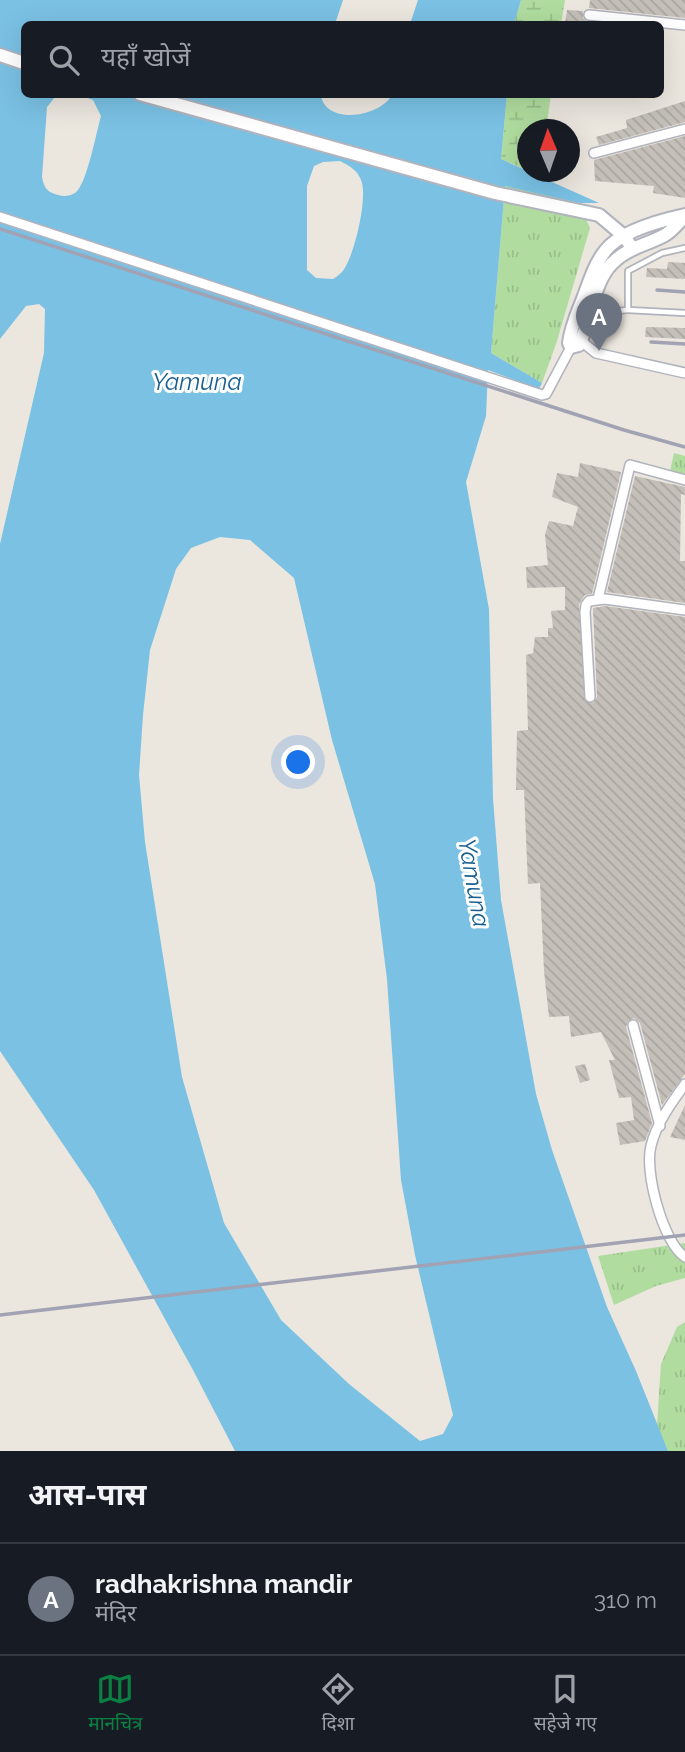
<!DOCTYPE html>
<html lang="hi">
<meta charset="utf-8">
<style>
body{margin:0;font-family:Raleway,"Noto Sans Devanagari",sans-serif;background:#242831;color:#f1f3f6}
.compass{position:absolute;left:517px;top:119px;width:63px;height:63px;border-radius:50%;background:#171b24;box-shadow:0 7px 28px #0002;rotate:358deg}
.you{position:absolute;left:299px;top:763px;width:24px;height:24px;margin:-18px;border:5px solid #fff;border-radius:50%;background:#1a73e8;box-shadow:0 0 0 10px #1a73e833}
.badge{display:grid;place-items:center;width:46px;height:46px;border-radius:50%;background:#0b8043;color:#fff;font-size:23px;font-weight:700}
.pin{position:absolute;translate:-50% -58px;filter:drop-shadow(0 2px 4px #0008)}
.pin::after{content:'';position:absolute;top:37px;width:24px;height:21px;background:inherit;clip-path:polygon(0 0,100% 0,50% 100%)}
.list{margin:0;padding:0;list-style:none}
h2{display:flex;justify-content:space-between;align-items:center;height:91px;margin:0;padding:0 28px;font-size:30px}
h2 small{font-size:23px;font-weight:400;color:#9ea1a6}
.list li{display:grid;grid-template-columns:46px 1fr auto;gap:21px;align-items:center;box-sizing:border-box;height:112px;padding:0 28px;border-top:2px solid #363941}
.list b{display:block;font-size:26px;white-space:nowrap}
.list p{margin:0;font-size:23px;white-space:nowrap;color:#9ea1a6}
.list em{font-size:23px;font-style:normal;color:#9ea1a6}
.icon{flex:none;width:38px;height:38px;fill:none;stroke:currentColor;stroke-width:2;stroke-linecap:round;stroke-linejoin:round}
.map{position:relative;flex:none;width:685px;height:1451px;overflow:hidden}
.search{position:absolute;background:#171b24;box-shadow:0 7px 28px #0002;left:21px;right:21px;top:21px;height:77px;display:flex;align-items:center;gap:18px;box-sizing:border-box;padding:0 24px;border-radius:10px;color:#9ea1a6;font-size:26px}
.sheet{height:203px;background:#171b24}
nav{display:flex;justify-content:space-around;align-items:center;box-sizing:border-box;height:98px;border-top:2px solid #363941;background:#171b24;font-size:19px;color:#9ea1a6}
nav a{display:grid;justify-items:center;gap:4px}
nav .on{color:#0b8043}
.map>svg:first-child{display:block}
.grass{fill:url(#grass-tufts)}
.wetland{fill:url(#wetland-marsh)}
.water{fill:#7ac1e4;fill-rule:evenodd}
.building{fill:url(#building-back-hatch)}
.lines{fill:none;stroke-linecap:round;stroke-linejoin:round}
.service-casing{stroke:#b1b3bd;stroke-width:8}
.minor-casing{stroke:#b1b3bd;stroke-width:12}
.secondary-casing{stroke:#b1b3bd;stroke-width:16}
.service{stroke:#fff;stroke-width:4.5}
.minor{stroke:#fff;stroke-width:9}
.secondary{stroke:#fff;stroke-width:12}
.rail{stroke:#a1a2b3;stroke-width:3.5}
.labels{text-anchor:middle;stroke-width:6;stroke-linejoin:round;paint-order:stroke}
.water-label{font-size:24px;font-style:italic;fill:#196090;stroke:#fff}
</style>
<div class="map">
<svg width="685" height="1451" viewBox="0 0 685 1451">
<defs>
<pattern id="grass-tufts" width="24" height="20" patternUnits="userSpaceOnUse" patternTransform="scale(1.75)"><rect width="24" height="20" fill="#b0dd9f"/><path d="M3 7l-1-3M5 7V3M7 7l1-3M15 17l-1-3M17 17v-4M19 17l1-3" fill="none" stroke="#98be89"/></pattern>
<pattern id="wetland-marsh" width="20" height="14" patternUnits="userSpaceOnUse" patternTransform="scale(1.75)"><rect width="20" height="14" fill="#b0dd9f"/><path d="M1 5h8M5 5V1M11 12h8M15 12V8" fill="none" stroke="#98be89"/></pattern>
<pattern id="building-back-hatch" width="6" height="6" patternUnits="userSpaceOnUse" patternTransform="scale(1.75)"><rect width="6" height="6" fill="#c4c0b9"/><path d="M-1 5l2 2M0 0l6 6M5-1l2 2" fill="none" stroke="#a9a59f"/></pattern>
</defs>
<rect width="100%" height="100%" fill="#ebe6de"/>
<!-- grass -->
<g class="grass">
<path d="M505,185l74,18 11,25 -33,113 -15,42 -51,-30z"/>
<path d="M674,453l11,3v21l-15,-6z"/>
<path d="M685,1243v35l-29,8 -42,19 -16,-49z"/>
<path d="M685,1322v129h-17l-11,-26 4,-61 16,-37z"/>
</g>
<!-- wetland -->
<g class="wetland">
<path d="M521,0h44l-4,24h-47z"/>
<path d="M507,95h44l-5,34 -18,1 -1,40 -26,-11z"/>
</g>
<!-- water -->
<g class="water">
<path d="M0,0h343l-8,24h-311v70l38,1 -7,2 -8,10 -5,70c2,11 5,15 16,18 7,2 15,1 20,-5 10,-13 18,-56 23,-74l-8,-16 -13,-5h241c4,30 58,23 71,0l115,-1 -6,65 98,44h-20l-74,-17 -14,167 51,30 -3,6 -51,-19 -2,46 -20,66 23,127 4,190 8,101 35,194 16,56 55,157 29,64 32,80h-433l-42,-81 -99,-180 -94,-139v-507l44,-191 1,-44 -6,-5 -13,2 -26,33zM340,161c10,5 19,10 22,22 5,18 -8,75 -20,89 -3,3 -6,5 -9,7l-17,-1 -9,-8v-84l7,-20 9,-4zM220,537l30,3 44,38 38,162 43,144 12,95 14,201 14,75 38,160 -10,19 -23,7 -71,-57 -68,-64 -57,-97 -42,-146 -37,-235 -6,-67 4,-60 7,-65 26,-81 15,-21z"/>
<path d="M418,0h103l-7,24h-104z"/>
</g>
<!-- building -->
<g class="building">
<path d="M590,0h95v18l-96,-10z"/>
<path d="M567,10l16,1v7l5,4 25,2h-48z"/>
<path d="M685,101v21l-86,23 -3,-8 31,-9 -1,-8z"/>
<path d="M685,136v62l-32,-5 1,-7 -59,-5 -1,-21z"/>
<path d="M668,262l17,1v16l-39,-2 1,-9 20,1z"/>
<path d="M646,327l39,1v11l-40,-2z"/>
<path d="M580,463l41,9 -29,122 -7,1 -6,9 6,97 8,2 4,-6 -4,-89 12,-2 80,11v457l-23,31 -22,-82 -6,-5 -6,3 -2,6 26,96 -7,18 -25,4 -4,-22 18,-3 -3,-23 -12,1 -10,-38h6l-14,-28 -30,5 -2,-21 -20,1 -5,-46 -4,-88 -12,1 -4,-94h-8l1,-59 11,-1 -2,-75 7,-2 2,-16h13v-9h5l-2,-17 14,-1v-23l-38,1 -1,-21 22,-2 -3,-30 4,-14 24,5 5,-19 -26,-10 5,-24 21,4z"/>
<path d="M635,476l50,11v8l-4,-1 -1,67h5v42l-78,-11z"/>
<path d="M585,1064l5,16 -10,3 -5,-17z"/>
<path d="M685,1105v35l-15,-3z"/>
</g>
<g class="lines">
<defs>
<g id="service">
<path d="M628,310l57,3"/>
<path d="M593,313l35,-3v-39l34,-18 23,-5"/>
</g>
<g id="minor">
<path d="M589,15l96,10"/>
<path d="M594,153l91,-24"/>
<path d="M0,217l542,178 4,-1 25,-47"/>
<path d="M581,341l15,12 89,20"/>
<path d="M598,599l32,-134 55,15"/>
<path d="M590,697l-5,-85 1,-7 3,-4 16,-2 80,11"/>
<path d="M633,1025l27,101"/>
<path d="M685,1084c-13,18 -29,40 -34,62 -7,25 12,97 34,111"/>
</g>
<g id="secondary">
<path d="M0,55l24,8"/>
<path d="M140,94l355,99 104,22 25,21 8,12"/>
<path d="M685,215c-23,5 -65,16 -80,36 -10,13 -15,29 -21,45 -6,16 -13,30 -15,47l2,4 8,-2c12,-24 13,-56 29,-77 16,-20 37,-22 57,-33 7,-4 14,-13 20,-19"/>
</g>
</defs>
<!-- service casing -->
<use href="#service" class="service-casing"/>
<!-- minor casing -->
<use href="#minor" class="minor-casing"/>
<!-- secondary casing -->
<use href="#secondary" class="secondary-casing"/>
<!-- service -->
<use href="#service" class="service"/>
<!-- minor -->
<use href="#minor" class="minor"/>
<!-- secondary -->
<use href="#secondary" class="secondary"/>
<!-- rail -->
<g class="rail">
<path d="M0,229l624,201 61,17"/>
<path d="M657,290l28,2"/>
<path d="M651,342l34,2"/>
<path d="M0,1315l685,-80"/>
</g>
</g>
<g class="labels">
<!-- water labels -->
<g class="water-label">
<text x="197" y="390">Yamuna</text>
<text transform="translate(474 883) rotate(80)" y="8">Yamuna</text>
</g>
</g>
</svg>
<svg class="compass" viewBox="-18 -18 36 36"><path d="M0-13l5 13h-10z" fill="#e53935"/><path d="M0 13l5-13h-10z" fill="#9ea1a6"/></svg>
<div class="you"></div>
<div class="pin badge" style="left:599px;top:351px;background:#6b7280">A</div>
<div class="search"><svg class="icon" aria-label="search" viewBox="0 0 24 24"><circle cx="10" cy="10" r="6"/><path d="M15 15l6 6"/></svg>यहाँ खोजें</div>
</div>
<section class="sheet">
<h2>आस-पास<small></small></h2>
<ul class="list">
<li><span class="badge" style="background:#6b7280">A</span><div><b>radhakrishna mandir</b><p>मंदिर</p></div><em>310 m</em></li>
</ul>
</section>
<nav>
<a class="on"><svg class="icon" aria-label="map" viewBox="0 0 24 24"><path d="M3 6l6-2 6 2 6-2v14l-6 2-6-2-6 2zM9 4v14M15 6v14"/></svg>मानचित्र</a>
<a><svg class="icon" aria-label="directions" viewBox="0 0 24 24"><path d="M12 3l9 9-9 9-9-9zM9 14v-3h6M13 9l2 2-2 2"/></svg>दिशा</a>
<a><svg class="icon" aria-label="saved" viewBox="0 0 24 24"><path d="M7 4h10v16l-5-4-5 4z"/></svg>सहेजे गए</a>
</nav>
